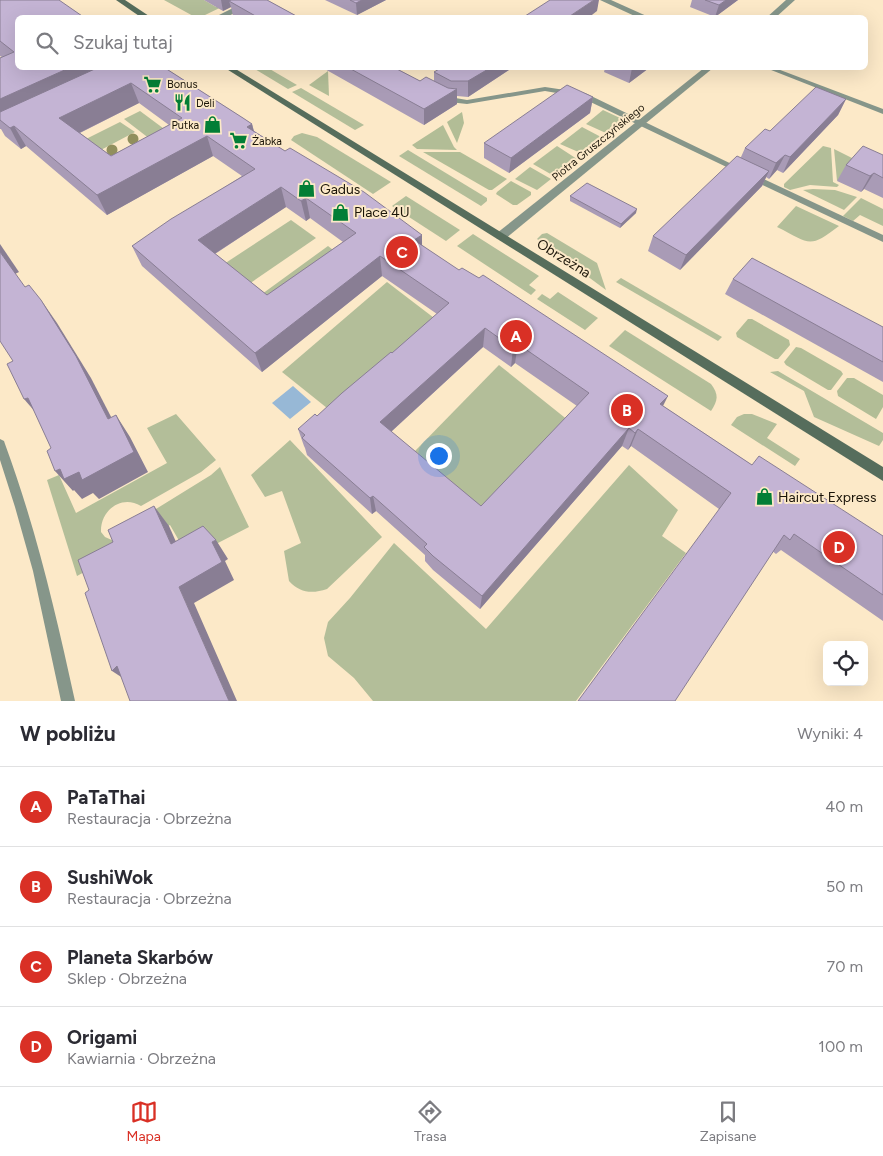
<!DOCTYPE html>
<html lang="pl">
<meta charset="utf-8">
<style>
body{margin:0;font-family:Figtree,sans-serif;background:#f2f2f3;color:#2b2b33}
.controls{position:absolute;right:15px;bottom:15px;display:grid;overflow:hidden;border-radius:8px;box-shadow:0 5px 20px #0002}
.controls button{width:45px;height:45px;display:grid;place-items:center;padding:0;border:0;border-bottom:1px solid #e1e1e2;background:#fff;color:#2b2b33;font:25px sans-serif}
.you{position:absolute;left:438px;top:455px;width:18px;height:18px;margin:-12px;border:4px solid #fff;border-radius:50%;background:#1a73e8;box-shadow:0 0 0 8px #1a73e833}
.badge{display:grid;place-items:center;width:32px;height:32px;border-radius:50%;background:#d93025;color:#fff;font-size:16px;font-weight:700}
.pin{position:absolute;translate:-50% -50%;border:2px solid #fff;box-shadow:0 1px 5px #0006}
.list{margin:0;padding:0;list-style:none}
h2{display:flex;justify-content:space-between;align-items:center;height:65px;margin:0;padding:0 20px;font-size:21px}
h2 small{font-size:16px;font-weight:400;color:#7c7c81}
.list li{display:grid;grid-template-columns:32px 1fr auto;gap:15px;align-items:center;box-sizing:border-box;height:80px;padding:0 20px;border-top:1px solid #e1e1e2}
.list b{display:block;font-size:19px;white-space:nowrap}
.list p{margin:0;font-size:16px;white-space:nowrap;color:#7c7c81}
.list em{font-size:16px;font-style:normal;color:#7c7c81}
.icon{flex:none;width:28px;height:28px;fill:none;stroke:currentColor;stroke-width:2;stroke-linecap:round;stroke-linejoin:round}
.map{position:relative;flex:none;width:883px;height:701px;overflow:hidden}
.search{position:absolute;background:#fff;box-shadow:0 5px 20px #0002;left:15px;right:15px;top:15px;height:55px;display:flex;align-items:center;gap:12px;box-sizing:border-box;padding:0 18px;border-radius:8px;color:#7c7c81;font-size:19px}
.sheet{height:385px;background:#fff}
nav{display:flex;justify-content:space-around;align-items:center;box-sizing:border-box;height:70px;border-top:1px solid #e1e1e2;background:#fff;font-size:14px;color:#7c7c81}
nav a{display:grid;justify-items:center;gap:2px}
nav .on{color:#d93025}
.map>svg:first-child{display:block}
.green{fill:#b3be99}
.forest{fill:#b2bd96}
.water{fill:#97b8d6}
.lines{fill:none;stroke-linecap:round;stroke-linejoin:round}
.lane{fill:#86968a;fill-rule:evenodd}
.street{fill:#86968a;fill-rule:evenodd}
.secondary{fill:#566d5c;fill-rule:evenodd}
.tree{fill:#918f5d}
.wall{fill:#a99bb6;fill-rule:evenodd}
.shaded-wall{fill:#897e94}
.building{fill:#c4b4d4;stroke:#897e94;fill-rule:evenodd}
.labels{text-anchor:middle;stroke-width:4;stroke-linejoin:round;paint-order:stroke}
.far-poi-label{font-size:11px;fill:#1a1408;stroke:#fce9c8;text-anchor:start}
.far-street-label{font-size:11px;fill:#1a1408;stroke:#fce9c8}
.poi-label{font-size:14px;fill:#1a1408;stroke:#fce9c8;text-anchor:start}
.street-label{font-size:14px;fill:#1a1408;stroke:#fce9c8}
</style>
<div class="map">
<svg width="883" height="701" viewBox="0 0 883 701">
<rect width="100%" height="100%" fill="#fce9c8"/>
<!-- green -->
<g class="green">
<path d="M164,0h40l12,7 15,-7h5l-33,16 -8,1z"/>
<path d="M253,68h15l29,17 -9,4z"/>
<path d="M301,88l63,37 -9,5 -63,-38z"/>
<path d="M603,110l17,8 1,5 -13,11 -22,-10z"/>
<path d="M140,111l35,26 -16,9 -35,-27z"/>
<path d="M120,122l15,10 -38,20 -15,-11z"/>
<path d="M582,127l19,10 1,2 -19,15 -23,-10z"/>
<path d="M302,133l15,4 74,45 -18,12 -82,-54 3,-4z"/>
<path d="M557,146l20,13 -23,17 -21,-12z"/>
<path d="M823,146l8,2 2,34 6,3 -2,2 -27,-2 -20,5 -6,-3v-3z"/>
<path d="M834,149l22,11 -19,21z"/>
<path d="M408,150l79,48v3l-6,5 -82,-50z"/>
<path d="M530,167l21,12 -14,11 -22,-11z"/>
<path d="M813,189l22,1 22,7 -13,13 -41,-20z"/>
<path d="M406,196l54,34 -14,11 -54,-35z"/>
<path d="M861,198l22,11v17l-23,-11 -7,6 -10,-5z"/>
<path d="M796,206l43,20c-31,24 -29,17 -62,1z"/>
<path d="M291,220l25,18 -67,46 -25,-20z"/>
<path d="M547,233l50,30 9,27 -69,-51 5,-5z"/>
<path d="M473,234l66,42 -10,9 7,5 -5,5 -74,-49z"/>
<path d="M328,246l10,8 -67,48 -9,-8z"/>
<path d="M621,278l101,59 -4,4 -102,-59z"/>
<path d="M387,282l51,39 -106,91 -50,-40z"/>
<path d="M558,292l40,26 -13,12 -48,-31 5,-5 8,5z"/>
<path d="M625,330l86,54c8,11 7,16 0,27l-102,-65z"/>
<path d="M499,365l70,56 -84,89 -70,-59z"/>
<path d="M778,371l105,62v7l-4,6 -65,-29 -10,-26 -34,-19z"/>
<path d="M176,414l40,46 -15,12 -60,34c-20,-12 -41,5 -40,26l4,5 9,4 29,-24 68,-42 9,-8 29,60 -33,17 -31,7 -15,-26 -93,51 -30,-96 12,-5 17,38 91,-50 -20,-35z"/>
<path d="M744,414h8l25,10 -10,14 33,21 -5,7 -64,-41 6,-8z"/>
<path d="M290,440l92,97 -55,52c-15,5 -27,4 -38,-8l-5,-30 17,-8 -19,-52 -17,6 -14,-22z"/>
<path d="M629,465l49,45 -16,26 24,17 -110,148h-203l-19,-23 -26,-22 -4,-18 4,-16 22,-24 44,-55 92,86z"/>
</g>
<!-- forest -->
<g class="forest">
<path d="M328,71l1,25 -20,-11z"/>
<path d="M462,112l2,11 -7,20 -10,-21z"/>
<path d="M443,125l11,22 3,3 -40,-1 -5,-4z"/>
<path d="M423,152h37l47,27 -15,11h-3z"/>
<path d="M511,181l20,11v3l-14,10h-4l-17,-11 1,-2z"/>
<path d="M748,319h4l37,21 1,5 -12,14h-3l-38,-22 -1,-4z"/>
<path d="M796,347l5,1 40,23 2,3 -12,16h-3l-42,-25 -2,-3z"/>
<path d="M847,378h7l29,17v12l-7,12 -38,-23 -1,-5z"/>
</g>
<!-- water -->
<path class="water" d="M293,386l18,16 -21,17 -18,-16z"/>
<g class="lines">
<!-- lane -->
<g class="lane">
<path d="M766,68h9l108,41v5z"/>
<path d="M545,87l40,6 159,77 -4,3 -3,-1 -157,-75 -35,-6 -78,13 -18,-2 -9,-4 4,-2 23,4z"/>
<path d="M753,174l130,61v7l-133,-63v-4z"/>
<path d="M0,439l4,2 1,3c31,84 51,170 70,257h-14l-28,-130 -18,-64 -15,-47z"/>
</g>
<!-- street -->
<g class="street">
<path d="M249,0h10l-34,18h-12z"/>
<path d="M600,0h11l40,18h-12z"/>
<path d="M786,0h9l-20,18h-9z"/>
<path d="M704,68h9l-208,171h-8l-1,-3 1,-3z"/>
</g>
<!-- secondary -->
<g class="secondary">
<path d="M116,0h9l27,18h-10z"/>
<path d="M225,68h9l649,399v14z"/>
</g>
</g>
<!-- trees -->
<g class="tree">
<circle cx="133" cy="139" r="5.5"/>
<circle cx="112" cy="150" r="5.5"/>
</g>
<!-- wall -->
<g class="wall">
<path d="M0,0l18,18 147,50 87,56 2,7 31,20 137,84v11l330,219 131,71v85l-102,-71 -5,4 -57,-45 -88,-63 -3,4 -6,-4 -142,163 -47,-39 -8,-9v-6l-49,-44 -4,3 -65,-59 -2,-7 -1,-2 -6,-17 19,-13 75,-63 45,-39 -55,-38 -120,96 -120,-106 -10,-20 110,-70 -29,-20 -106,59 -81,-69 -5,3 -16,-13 -4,-7h-1v-71l2,-1 -2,-1zM139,103l30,22 -58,31 -31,-23zM286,207l20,14 4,-3 33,24 -76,53 -52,-41zM483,347l28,20 4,-4 62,43 -96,100 -90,-74z"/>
<path d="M204,0h63l33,18h-65l-2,-2 -2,-9 -8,4z"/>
<path d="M325,0h61l-29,15z"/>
<path d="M692,0h46l-23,17 -25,-10z"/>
<path d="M323,68h72l25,13h14v-9l78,-4 -44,29 -11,-1v8l-33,21z"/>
<path d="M605,68h44l-20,15 -25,-11z"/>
<path d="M593,97l-3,16 -81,60 -25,-15v-15z"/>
<path d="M846,99l-8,16 -55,58 -6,-3 -8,9 -3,-2 -4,9 -82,84 -32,-19 5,-15 88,-79 4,-9 25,-17z"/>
<path d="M883,155v43l-19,-9 -3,3 -24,-11 9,-16z"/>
<path d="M570,196l66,17 -16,15 -50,-27z"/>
<path d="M733,279l150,48v55l-158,-88z"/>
</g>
<!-- shaded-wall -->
<g class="shaded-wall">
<path d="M221,0h22l-14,1 2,6 -8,4z"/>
<path d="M362,0h24l-29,15 -1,-12z"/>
<path d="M594,0h5l-2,11 -9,7h-21z"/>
<path d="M726,0h12l-23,17 4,-12z"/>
<path d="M69,68h62l-131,52v-21z"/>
<path d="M490,68h22l-44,29v-16z"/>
<path d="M632,68h17l-20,15z"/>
<path d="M131,83l8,20 -70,35 -10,-20z"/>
<path d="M457,89v15l-33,21v-16z"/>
<path d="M593,97l-3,16 -81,60 2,-15z"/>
<path d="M846,99l-8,16 -55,58 7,-16z"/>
<path d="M252,124l5,21 -10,-18z"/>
<path d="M14,126l12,20 -5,3 -11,-21z"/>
<path d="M207,136l6,20 -106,59 -10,-20z"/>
<path d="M785,155l-8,15 -8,9 7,-16z"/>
<path d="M769,171l-7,15 -82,84 6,-15z"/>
<path d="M874,173l-10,16 -3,3 9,-16z"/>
<path d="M281,187l5,20 -81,53 -7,-20z"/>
<path d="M306,198l4,20 -4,3 -5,-20z"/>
<path d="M637,209l-1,4 -16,15 1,-4z"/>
<path d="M422,235v20l-8,-15z"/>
<path d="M0,244l19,28 -4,2 -15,-22z"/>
<path d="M380,256l2,20 -120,96 -7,-19z"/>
<path d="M41,300l16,23 34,55 32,62 -15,-21z"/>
<path d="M485,328l-2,19 -101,93 -2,-18z"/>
<path d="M518,344l-3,19 -4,4 2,-19z"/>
<path d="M668,396l-9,18 1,-10z"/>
<path d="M28,398l15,23 -19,-22z"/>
<path d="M116,415l14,22 18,35 -49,27 -6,-6 -11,6 -8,-9 -1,1 -18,-20 5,-2z"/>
<path d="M629,428l-7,18 -142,163 2,-13z"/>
<path d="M638,429l-7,17 -3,4 7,-17z"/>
<path d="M373,496l3,15 -4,3 -2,-16z"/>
<path d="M154,506l15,20 16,36 -14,-18z"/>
<path d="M216,540l12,19 -3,2 9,19 -40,23 43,98h-8l-50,-114 33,-45z"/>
<path d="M117,666l15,18 -20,-13z"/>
</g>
<!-- building -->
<g class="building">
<path d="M0,0h59l26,18h-67v50h51l-69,31v-41l14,-6 -14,-11z"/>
<path d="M231,0h36l33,18h-41l-30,-17z"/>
<path d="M350,0h12l-6,3z"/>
<path d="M550,0h44l-27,18h-45z"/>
<path d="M705,0h21l-7,5z"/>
<path d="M97,68h68l78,50 9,6 -5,3 38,24 5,-3 74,44 58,43 -8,5 45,30 3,-2 17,10 4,-3 185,121 -8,8 92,61 7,-9 124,80v59l-89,-61 -4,6 -6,-5 -109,166h-97l153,-208 -93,-64 -3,4 -6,-5 -147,168 -49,-40 -9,-9 3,-3 -54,-48 -3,2 -68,-60 3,-3 -7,-6 17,-15 2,2 25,-23 49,-41 1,1 57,-50 -69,-47 -125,97 -123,-107 39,-27 84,-50 -48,-33 -110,59 -83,-69 -4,2 -10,-8v-8zM131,83l51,35 -71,38 -52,-38zM281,187l20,14 5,-3 50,35 -89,62 -69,-55zM485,328l28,20 5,-4 71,49 -108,113 -101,-84z"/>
<path d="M349,68h46l25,13 6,-4 22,11 9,1 -33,20z"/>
<path d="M441,68h49l-22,13h-17l-17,-9z"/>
<path d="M567,85l26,12 -82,61 -27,-15z"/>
<path d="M816,87l30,12 -56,58 -5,-2 -9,8 -31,-15 20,-19 5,2z"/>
<path d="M863,146l20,9v23l-9,-5 -4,3 -24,-11z"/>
<path d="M737,156l32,15 -83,84 -33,-19z"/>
<path d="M587,183l50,26 -16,15 -51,-28z"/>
<path d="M0,252l25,35 4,-2 12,15 35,56 32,63 8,-4 18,37 -52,28 -3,-8 -15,7 -4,-10 -5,2 -8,-20 4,-3 -23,-50 -4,1 -17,-35 6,-3 -13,-20z"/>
<path d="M752,258l131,69v35l-150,-83z"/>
<path d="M154,506l17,38 32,-18 13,14 -4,2 10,20 -43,25 50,114h-99l-13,-35 -5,5 -27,-78 4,-3 -11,-30 35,-18 -5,-12z"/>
</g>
<!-- icons -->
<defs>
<symbol id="supermarket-bare" viewBox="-9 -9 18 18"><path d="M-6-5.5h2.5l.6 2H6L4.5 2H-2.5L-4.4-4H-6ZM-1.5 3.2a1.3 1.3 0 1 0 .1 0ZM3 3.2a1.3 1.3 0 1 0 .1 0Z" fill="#037e36" stroke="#fce9c8" stroke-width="2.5" paint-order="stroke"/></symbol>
<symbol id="restaurant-bare" viewBox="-9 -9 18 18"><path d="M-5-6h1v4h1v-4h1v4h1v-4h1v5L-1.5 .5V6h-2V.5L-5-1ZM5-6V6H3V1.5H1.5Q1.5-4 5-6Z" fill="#037e36" stroke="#fce9c8" stroke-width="2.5" paint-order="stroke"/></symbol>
<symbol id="shop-bare" viewBox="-9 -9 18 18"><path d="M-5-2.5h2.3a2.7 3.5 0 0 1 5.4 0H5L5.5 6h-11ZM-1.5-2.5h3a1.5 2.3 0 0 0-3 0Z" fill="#037e36" stroke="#fce9c8" stroke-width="2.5" paint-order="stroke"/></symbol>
</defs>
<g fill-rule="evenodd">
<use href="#supermarket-bare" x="140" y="72" width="25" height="25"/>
<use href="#restaurant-bare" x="170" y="90" width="25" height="25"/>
<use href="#shop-bare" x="200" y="112" width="25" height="25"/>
<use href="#supermarket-bare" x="226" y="128" width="25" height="25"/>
<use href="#shop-bare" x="294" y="176" width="25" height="25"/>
<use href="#shop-bare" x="328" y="200" width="25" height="25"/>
<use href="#shop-bare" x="752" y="484" width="25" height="25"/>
</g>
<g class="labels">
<!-- far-poi labels -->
<g class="far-poi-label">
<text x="167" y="88">Bonus</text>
<text x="196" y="107">Deli</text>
<text x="199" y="129" text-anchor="end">Putka</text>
<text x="252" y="145">Żabka</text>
</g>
<!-- far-street labels -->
<g class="far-street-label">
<text transform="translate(598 142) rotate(-39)" y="4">Piotra Gruszczyńskiego</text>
</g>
<!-- poi labels -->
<g class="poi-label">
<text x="320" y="194">Gadus</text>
<text x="354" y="217">Place 4U</text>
<text x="778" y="502">Haircut Express</text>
</g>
<!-- street labels -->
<g class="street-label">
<text transform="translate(564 258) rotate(32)" y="5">Obrzeżna</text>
</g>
</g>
</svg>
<div class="controls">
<button><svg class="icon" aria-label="locate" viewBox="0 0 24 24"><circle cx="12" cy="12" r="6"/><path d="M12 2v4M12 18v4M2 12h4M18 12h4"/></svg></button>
</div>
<div class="you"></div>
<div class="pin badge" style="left:516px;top:336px">A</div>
<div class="pin badge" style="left:627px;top:410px">B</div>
<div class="pin badge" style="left:402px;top:252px">C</div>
<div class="pin badge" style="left:839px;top:547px">D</div>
<div class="search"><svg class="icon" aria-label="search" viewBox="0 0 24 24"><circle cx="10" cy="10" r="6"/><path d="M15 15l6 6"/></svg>Szukaj tutaj</div>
</div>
<section class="sheet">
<h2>W pobliżu<small>Wyniki: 4</small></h2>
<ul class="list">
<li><span class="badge">A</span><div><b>PaTaThai</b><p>Restauracja · Obrzeżna</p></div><em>40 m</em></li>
<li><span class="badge">B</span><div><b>SushiWok</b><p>Restauracja · Obrzeżna</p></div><em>50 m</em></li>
<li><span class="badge">C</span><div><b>Planeta Skarbów</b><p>Sklep · Obrzeżna</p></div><em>70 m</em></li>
<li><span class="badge">D</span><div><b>Origami</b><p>Kawiarnia · Obrzeżna</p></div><em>100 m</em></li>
</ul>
</section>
<nav>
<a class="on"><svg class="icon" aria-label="map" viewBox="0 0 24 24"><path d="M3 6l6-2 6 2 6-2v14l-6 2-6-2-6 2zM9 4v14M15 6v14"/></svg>Mapa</a>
<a><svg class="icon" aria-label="directions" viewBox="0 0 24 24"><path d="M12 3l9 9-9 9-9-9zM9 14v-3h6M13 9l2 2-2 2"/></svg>Trasa</a>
<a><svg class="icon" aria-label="saved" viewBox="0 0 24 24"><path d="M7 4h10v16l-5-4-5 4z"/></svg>Zapisane</a>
</nav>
